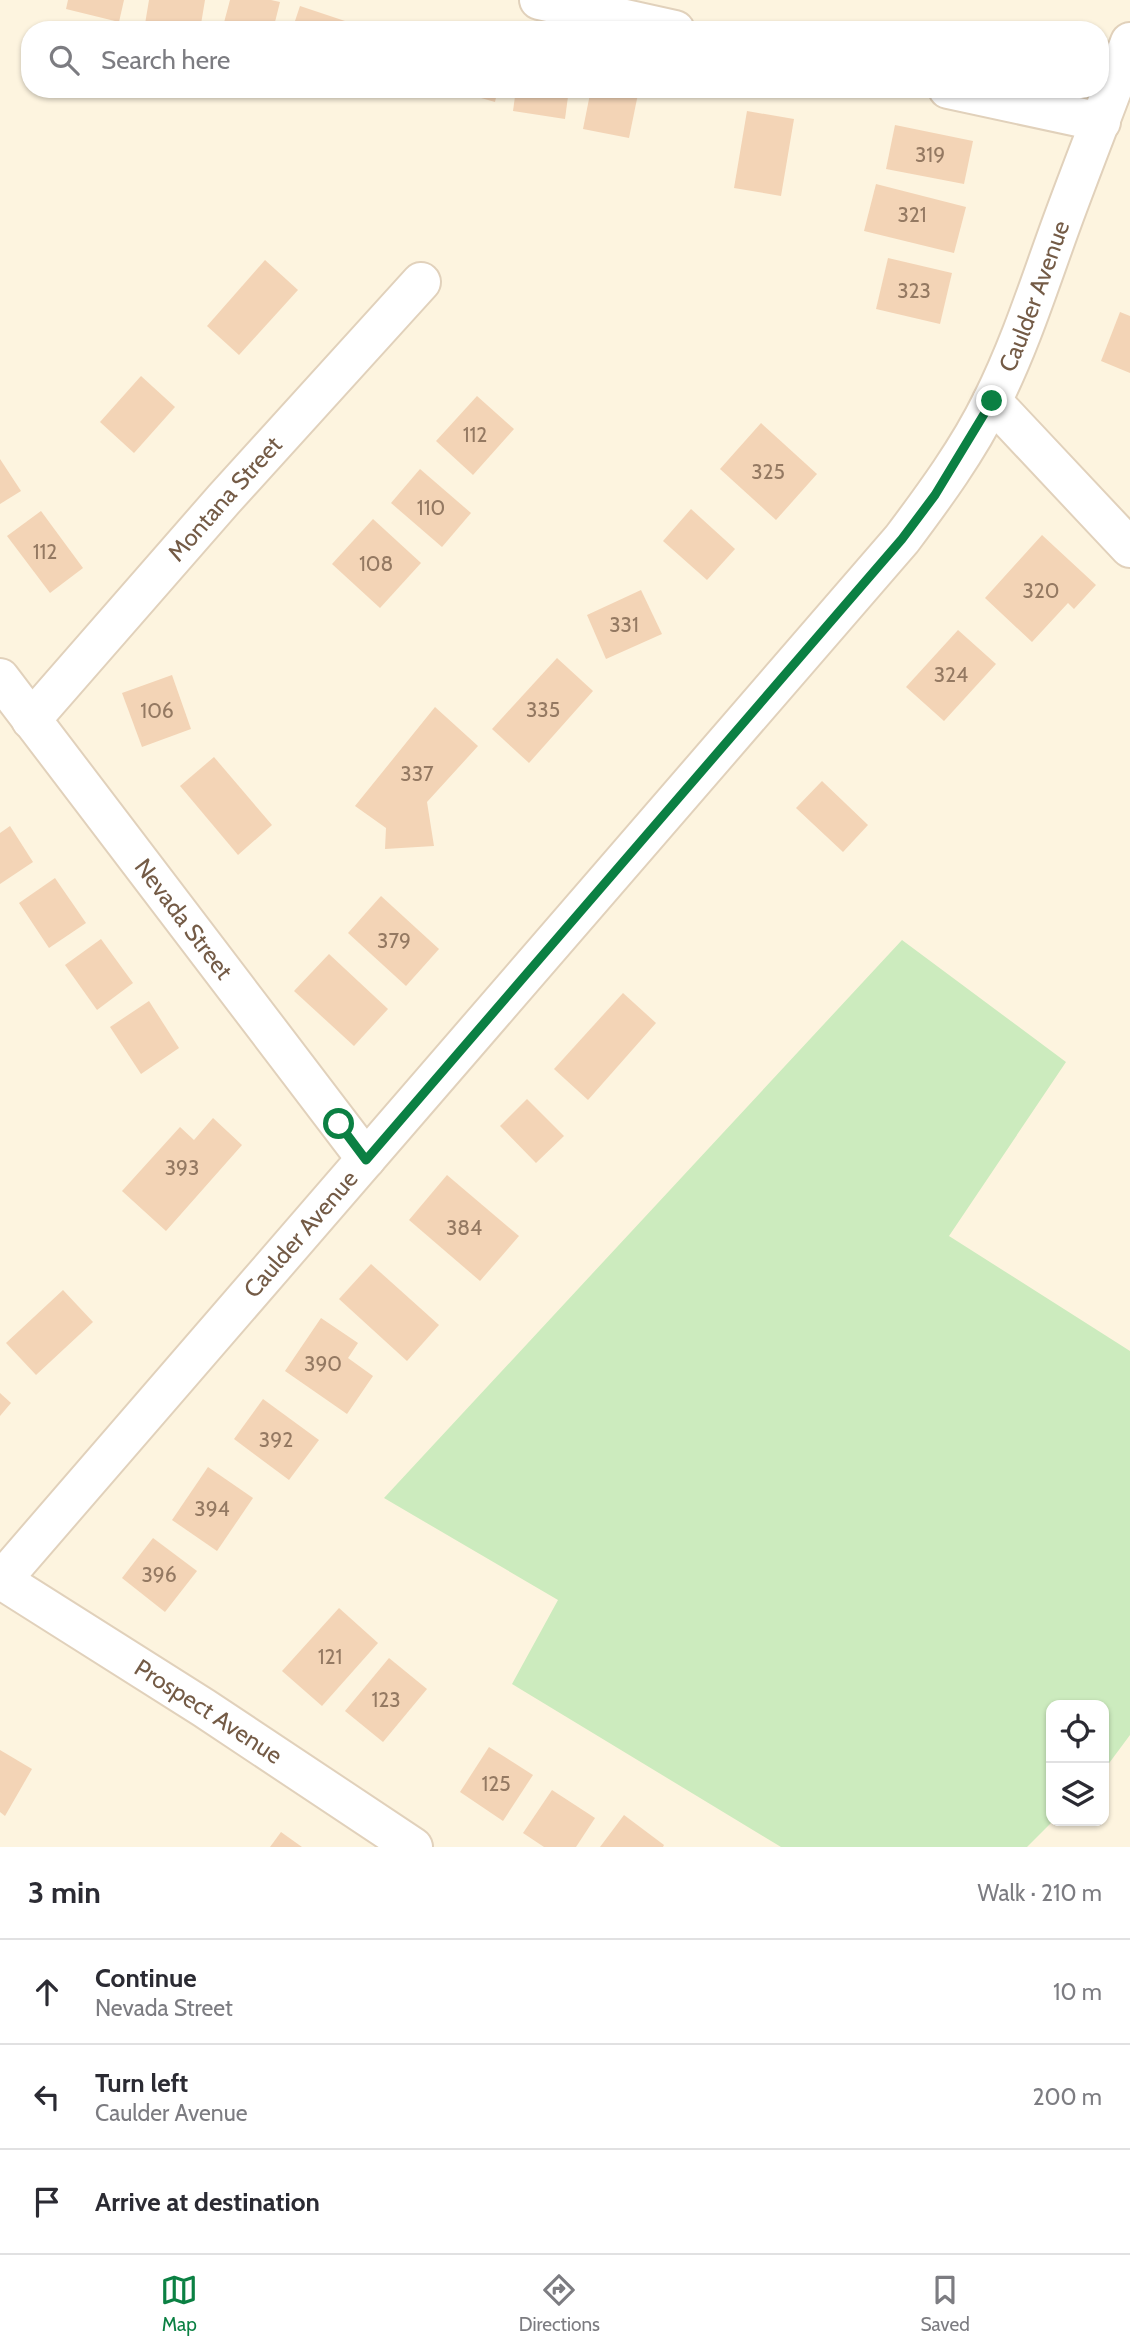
<!DOCTYPE html>
<meta charset="utf-8">
<style>
body{margin:0;font-family:Cabin,sans-serif;background:#f7f7f7;color:#2b2b33}
.controls{position:absolute;right:21px;bottom:21px;display:grid;overflow:hidden;border-radius:14px;box-shadow:0 2px 5px #0004}
.controls button{width:63px;height:63px;display:grid;place-items:center;padding:0;border:0;border-bottom:2px solid #e1e1e2;background:#fff;color:#2b2b33;font:35px sans-serif}
.stop{position:absolute;width:21px;height:21px;margin:-16px;border:5px solid #0b8043;border-radius:50%;background:#fff}
.stop.end{background:#0b8043;border-color:#fff;box-shadow:0 2px 7px #0008}
.list{margin:0;padding:0;list-style:none}
h2{display:flex;justify-content:space-between;align-items:center;height:91px;margin:0;padding:0 28px;font-size:30px}
h2 small{font-size:23px;font-weight:400;color:#7c7c81}
.list li{display:grid;grid-template-columns:46px 1fr auto;gap:21px;align-items:center;box-sizing:border-box;height:105px;padding:0 28px;border-top:2px solid #e1e1e2}
.list b{display:block;font-size:26px;white-space:nowrap}
.list p{margin:0;font-size:23px;white-space:nowrap;color:#7c7c81}
.list em{font-size:23px;font-style:normal;color:#7c7c81}
.icon{flex:none;width:38px;height:38px;fill:none;stroke:currentColor;stroke-width:2;stroke-linecap:round;stroke-linejoin:round}
.map{position:relative;flex:none;width:1130px;height:1847px;overflow:hidden}
.search{position:absolute;background:#fff;box-shadow:0 2px 5px #0004;left:21px;right:21px;top:21px;height:77px;display:flex;align-items:center;gap:18px;box-sizing:border-box;padding:0 24px;border-radius:28px;color:#7c7c81;font-size:26px}
.sheet{height:406px;background:#fff}
nav{display:flex;justify-content:space-around;align-items:center;box-sizing:border-box;height:98px;border-top:2px solid #e1e1e2;background:#fff;font-size:19px;color:#7c7c81}
nav a{display:grid;justify-items:center;gap:4px}
nav .on{color:#0b8043}
.map>svg:first-child{display:block}
.green{fill:#ccebbe}
.building{fill:#f3d4b6}
.lines{fill:none;stroke-linecap:round;stroke-linejoin:round}
.minor-casing{stroke:#e1d1bb;stroke-width:42}
.minor{stroke:#fff;stroke-width:38}
.route{stroke:#0b8043;stroke-width:9}
.labels{text-anchor:middle;stroke-width:6;stroke-linejoin:round;paint-order:stroke}
.number-label{font-size:21px;fill:#947962}
.street-label{font-size:24px;fill:#745b46;stroke:#fff8e6}
</style>
<div class="map">
<svg width="1130" height="1847" viewBox="0 0 1130 1847">
<rect width="100%" height="100%" fill="#fdf4df"/>
<!-- green -->
<path class="green" d="M902,940l164,122 -117,174 181,115v384l-26,35v-65h-53v116h2l-26,26h-246l-269,-163 46,-84 -174,-102z"/>
<!-- building -->
<g class="building">
<path d="M68,0h56l-5,22 -53,-13z"/>
<path d="M149,0h56l-5,30h-25l-30,-6z"/>
<path d="M230,0h41l9,2 -7,28h-51z"/>
<path d="M300,6l57,19 -2,5h-63z"/>
<path d="M450,89h48l-3,13z"/>
<path d="M516,89h53l-4,30 -52,-8z"/>
<path d="M591,89h48l-10,49 -46,-9z"/>
<path d="M747,111l47,8 -13,77 -47,-8z"/>
<path d="M895,125l78,16 -9,43 -78,-15z"/>
<path d="M876,184l90,23 -12,46 -90,-22z"/>
<path d="M888,258l64,15 -12,51 -64,-15z"/>
<path d="M265,260l33,30 -59,65 -32,-29z"/>
<path d="M1120,312l10,4v57l-29,-12z"/>
<path d="M141,376l34,31 -41,46 -34,-31z"/>
<path d="M477,396l37,33 -41,46 -37,-34z"/>
<path d="M761,423l56,51 -41,46 -56,-51z"/>
<path d="M0,459l21,32 -21,13z"/>
<path d="M420,469l51,44 -29,34 -51,-44z"/>
<path d="M691,509l44,40 -28,31 -44,-39z"/>
<path d="M41,511l42,57 -33,25 -43,-57z"/>
<path d="M373,519l48,44 -41,45 -48,-44z"/>
<path d="M1042,535l54,50 -22,24 -6,-6 -36,39 -47,-44z"/>
<path d="M641,590l21,44 -56,25 -19,-44z"/>
<path d="M958,630l38,34 -52,57 -38,-34z"/>
<path d="M557,658l36,33 -64,72 -37,-34z"/>
<path d="M172,675l19,54 -49,18 -20,-54z"/>
<path d="M435,707l43,39 -51,56 7,44 -49,3 1,-21 -31,-22z"/>
<path d="M214,757l58,68 -34,30 -58,-69z"/>
<path d="M822,781l46,44 -25,27 -47,-44z"/>
<path d="M10,826l23,36 -33,22v-51z"/>
<path d="M55,878l31,45 -37,25 -30,-45z"/>
<path d="M381,896l58,53 -33,37 -58,-53z"/>
<path d="M101,939l32,44 -36,27 -32,-45z"/>
<path d="M329,954l59,55 -34,37 -60,-55z"/>
<path d="M623,993l33,30 -68,77 -34,-31z"/>
<path d="M149,1001l30,47 -38,26 -31,-47z"/>
<path d="M527,1099l37,37 -28,27 -36,-37z"/>
<path d="M213,1118l29,27 -76,86 -44,-40 58,-64 14,13z"/>
<path d="M447,1175l72,61 -39,45 -71,-61z"/>
<path d="M371,1264l68,61 -32,36 -68,-62z"/>
<path d="M63,1290l30,32 -57,53 -30,-32z"/>
<path d="M321,1318l37,25 -10,15 25,18 -26,38 -62,-43z"/>
<path d="M0,1393l11,10 -11,13z"/>
<path d="M263,1399l56,41 -30,40 -55,-41z"/>
<path d="M208,1467l45,31 -36,53 -45,-31z"/>
<path d="M153,1538l44,33 -32,41 -43,-34z"/>
<path d="M339,1608l39,35 -56,63 -40,-35z"/>
<path d="M389,1658l38,31 -44,53 -38,-31z"/>
<path d="M489,1747l44,28 -30,46 -43,-29z"/>
<path d="M0,1750l32,19 -27,47 -5,-4z"/>
<path d="M552,1790l43,28 -19,29h-32l-21,-14z"/>
<path d="M624,1815l40,30 -1,2h-63z"/>
<path d="M281,1832l21,15h-32z"/>
</g>
<g class="lines">
<defs>
<g id="minor">
<path d="M539,0l136,30"/>
<path d="M948,89l153,33"/>
<path d="M992,401l138,147"/>
<path id="s1" d="M0,678l366,481"/>
<path id="s2" d="M31,720l193,-221 197,-217"/>
<path id="s3" d="M0,1579l204,129 209,139"/>
<path id="s4" d="M0,1582l902,-1043c33,-44 66,-89 90,-138 29,-58 48,-119 70,-179 22,-60 46,-120 68,-180"/>
</g>
</defs>
<!-- minor casing -->
<use href="#minor" class="minor-casing"/>
<!-- minor -->
<use href="#minor" class="minor"/>
</g>
<g class="lines">
<!-- route -->
<path class="route" d="M339,1124l27,36 536,-621 33,-44 57,-94"/>
</g>
<g class="labels">
<!-- number labels -->
<g class="number-label">
<text x="930" y="162">319</text>
<text x="912" y="222">321</text>
<text x="914" y="298">323</text>
<text x="475" y="442">112</text>
<text x="768" y="479">325</text>
<text x="431" y="515">110</text>
<text x="45" y="559">112</text>
<text x="376" y="571">108</text>
<text x="1041" y="598">320</text>
<text x="624" y="632">331</text>
<text x="951" y="682">324</text>
<text x="543" y="717">335</text>
<text x="157" y="718">106</text>
<text x="417" y="781">337</text>
<text x="394" y="948">379</text>
<text x="182" y="1175">393</text>
<text x="464" y="1235">384</text>
<text x="323" y="1371">390</text>
<text x="276" y="1447">392</text>
<text x="212" y="1516">394</text>
<text x="159" y="1582">396</text>
<text x="330" y="1664">121</text>
<text x="386" y="1707">123</text>
<text x="496" y="1791">125</text>
</g>
<!-- street labels -->
<g class="street-label">
<text dy="8" stroke="none"><textPath href="#s4" startOffset="1657">Caulder Avenue</textPath></text>
<text dy="8" stroke="none"><textPath href="#s2" startOffset="294">Montana Street</textPath></text>
<text dy="8" stroke="none"><textPath href="#s1" startOffset="303">Nevada Street</textPath></text>
<text dy="8" stroke="none"><textPath href="#s4" startOffset="460">Caulder Avenue</textPath></text>
<text dy="8" stroke="none"><textPath href="#s3" startOffset="247">Prospect Avenue</textPath></text>
</g>
</g>
</svg>
<div class="controls">
<button><svg class="icon" aria-label="locate" viewBox="0 0 24 24"><circle cx="12" cy="12" r="6"/><path d="M12 2v4M12 18v4M2 12h4M18 12h4"/></svg></button>
<button><svg class="icon" aria-label="layers" viewBox="0 0 24 24"><path d="M12 4l9 5-9 5-9-5zM3 14l9 5 9-5"/></svg></button>
</div>
<div class="stop" style="left:339px;top:1124px"></div>
<div class="stop end" style="left:992px;top:401px"></div>
<div class="search"><svg class="icon" aria-label="search" viewBox="0 0 24 24"><circle cx="10" cy="10" r="6"/><path d="M15 15l6 6"/></svg>Search here</div>
</div>
<section class="sheet">
<h2>3 min<small>Walk · 210 m</small></h2>
<ul class="list">
<li><svg class="icon" aria-label="ahead" viewBox="0 0 24 24"><path d="M12 20V5M6 11l6-6 6 6"/></svg><div><b>Continue</b><p>Nevada Street</p></div><em>10 m</em></li>
<li><svg class="icon" aria-label="left" viewBox="0 0 24 24"><path d="M17 20v-9H6M10 6l-5 5 5 5"/></svg><div><b>Turn left</b><p>Caulder Avenue</p></div><em>200 m</em></li>
<li><svg class="icon" aria-label="arrive" viewBox="0 0 24 24"><path d="M6 21V4h12l-3 4 3 4H6"/></svg><div><b>Arrive at destination</b></div></li>
</ul>
</section>
<nav>
<a class="on"><svg class="icon" aria-label="map" viewBox="0 0 24 24"><path d="M3 6l6-2 6 2 6-2v14l-6 2-6-2-6 2zM9 4v14M15 6v14"/></svg>Map</a>
<a><svg class="icon" aria-label="directions" viewBox="0 0 24 24"><path d="M12 3l9 9-9 9-9-9zM9 14v-3h6M13 9l2 2-2 2"/></svg>Directions</a>
<a><svg class="icon" aria-label="saved" viewBox="0 0 24 24"><path d="M7 4h10v16l-5-4-5 4z"/></svg>Saved</a>
</nav>
